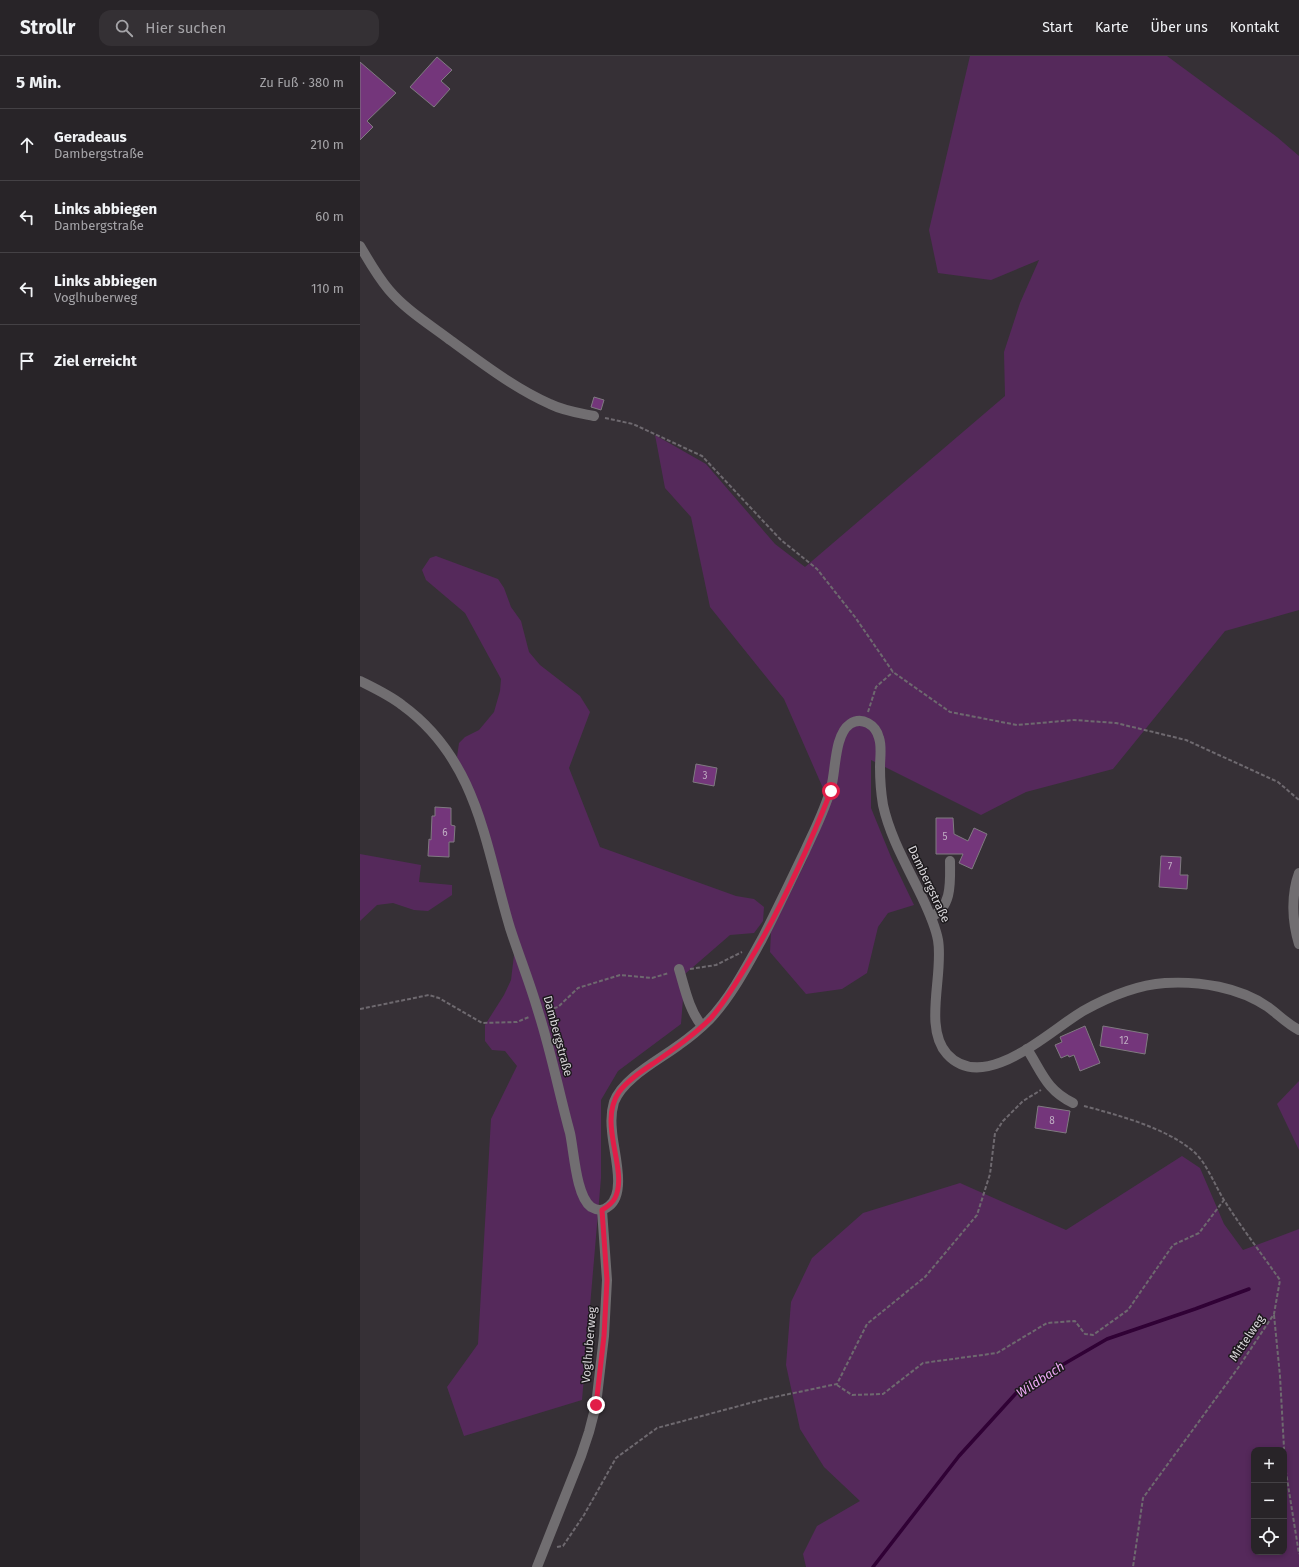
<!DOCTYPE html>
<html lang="de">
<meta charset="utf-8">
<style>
body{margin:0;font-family:"Fira Sans",sans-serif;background:#343034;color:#f1f3f6}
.controls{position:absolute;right:12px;bottom:12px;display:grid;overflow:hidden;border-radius:8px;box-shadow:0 2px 6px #0003}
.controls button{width:36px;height:36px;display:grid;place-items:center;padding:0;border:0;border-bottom:1px solid #444145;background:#282428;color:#f1f3f6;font:20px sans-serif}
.stop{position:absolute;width:12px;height:12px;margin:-9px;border:3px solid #e11d48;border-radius:50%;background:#fff}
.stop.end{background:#e11d48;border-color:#fff;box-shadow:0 1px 4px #0008}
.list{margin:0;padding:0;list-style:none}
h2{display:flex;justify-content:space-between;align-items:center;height:52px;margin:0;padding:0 16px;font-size:17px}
h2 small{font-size:13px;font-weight:400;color:#a5a4a8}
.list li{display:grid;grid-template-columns:26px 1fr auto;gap:12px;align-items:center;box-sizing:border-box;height:72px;padding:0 16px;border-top:1px solid #444145}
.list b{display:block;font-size:15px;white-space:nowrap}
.list p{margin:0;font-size:13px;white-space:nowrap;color:#a5a4a8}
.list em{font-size:13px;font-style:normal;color:#a5a4a8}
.icon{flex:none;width:22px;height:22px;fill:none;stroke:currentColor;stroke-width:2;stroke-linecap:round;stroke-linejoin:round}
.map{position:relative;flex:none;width:939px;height:1511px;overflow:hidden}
header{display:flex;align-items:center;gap:24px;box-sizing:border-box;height:56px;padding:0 20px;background:#282428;border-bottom:1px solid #444145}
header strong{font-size:19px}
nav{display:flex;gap:22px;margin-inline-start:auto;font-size:14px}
.search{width:280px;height:36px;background:#343034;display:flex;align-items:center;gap:10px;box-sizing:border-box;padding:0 14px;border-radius:12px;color:#a5a4a8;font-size:15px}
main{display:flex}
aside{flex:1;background:#282428}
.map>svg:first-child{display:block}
.green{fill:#55295b;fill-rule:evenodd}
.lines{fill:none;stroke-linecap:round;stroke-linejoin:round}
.stream{stroke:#300135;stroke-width:3.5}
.building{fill:#74367b;stroke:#807a81}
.path{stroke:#6e696f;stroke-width:2;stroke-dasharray:4 2;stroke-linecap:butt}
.minor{stroke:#716e71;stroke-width:10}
.route{stroke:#e11d48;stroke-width:5}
.labels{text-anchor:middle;stroke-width:3;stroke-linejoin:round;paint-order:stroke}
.number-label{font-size:10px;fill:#bfadc2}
.street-label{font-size:12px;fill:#d8d5d9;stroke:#1c191c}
.water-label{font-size:13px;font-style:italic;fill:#eda8f4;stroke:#1c191c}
</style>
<header>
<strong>Strollr</strong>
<div class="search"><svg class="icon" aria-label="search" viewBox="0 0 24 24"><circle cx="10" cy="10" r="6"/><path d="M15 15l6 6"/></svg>Hier suchen</div>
<nav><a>Start</a><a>Karte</a><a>Über uns</a><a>Kontakt</a></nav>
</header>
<main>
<aside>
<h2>5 Min.<small>Zu Fuß · 380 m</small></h2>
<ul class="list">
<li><svg class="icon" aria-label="ahead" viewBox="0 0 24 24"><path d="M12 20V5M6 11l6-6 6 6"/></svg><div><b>Geradeaus</b><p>Dambergstraße</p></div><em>210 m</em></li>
<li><svg class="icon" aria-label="left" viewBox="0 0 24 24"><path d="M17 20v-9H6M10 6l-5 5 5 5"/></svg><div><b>Links abbiegen</b><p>Dambergstraße</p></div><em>60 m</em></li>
<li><svg class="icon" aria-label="left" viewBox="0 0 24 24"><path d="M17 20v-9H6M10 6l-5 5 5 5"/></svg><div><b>Links abbiegen</b><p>Voglhuberweg</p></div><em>110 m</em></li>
<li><svg class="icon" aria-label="arrive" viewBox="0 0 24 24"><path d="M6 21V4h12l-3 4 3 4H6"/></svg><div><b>Ziel erreicht</b></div></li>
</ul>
</aside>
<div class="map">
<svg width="939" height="1511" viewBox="0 0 939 1511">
<rect width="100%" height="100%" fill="#363036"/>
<!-- green -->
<g class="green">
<path d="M610,0h197l110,81 22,19v454l-74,21 -112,138 -87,23 -45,23 -110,-55v48l20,49 23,48 -26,8 -10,14 -11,46 -25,16 -36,5 -36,-42 1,-20 35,-71 23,-59 -45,-103 -74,-92 -19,-90 -26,-29 -10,-53 51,29 69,80 30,23 200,-171 -1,-44 16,-49 19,-43 -48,20 -53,-7 -9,-43z"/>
<path d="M76,500l62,23 6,9 7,19 10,14 8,31 11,13 40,31 10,16 -21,56 31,79 136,49 18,3 10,8 -1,14 -9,12 -24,2 -45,39 -4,50 -63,47 -17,29v78l-19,222 -118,36 -17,-49 31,-43 13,-225 26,-53 -12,-15 -13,-1 -7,-9v-16l19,-30 7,-15 3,-25 -3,-39 -24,-83 -30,-76 2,-14 6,-6 14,-7 15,-18 6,-21 1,-12 -36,-66 -39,-33 -4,-10 8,-12z"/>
<path d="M0,798l61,11 -2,17 33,3v10l-24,16 -14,-1 -21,-7 -16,2 -17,16z"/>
<path d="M939,1025v69l-22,-46z"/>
<path d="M822,1100l18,12 24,56 19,26 56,-21v338h-493l-3,-13 14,-28 43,-25 -36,-34 -24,-38 -14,-64 5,-63 21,-44 51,-45 97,-30 106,47zM894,1394h30v102h-30z"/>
</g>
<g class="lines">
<!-- stream -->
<path class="stream" d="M513,1511l86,-111 60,-66 88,-51 88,-30 54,-20"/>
</g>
<!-- building -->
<g class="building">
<path d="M77,1l15,13 -11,11 9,8 -16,18 -24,-20z"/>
<path d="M0,6l36,31 -29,28 6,6 -13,13z"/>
<path d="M234,341l10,3 -3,10 -10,-3z"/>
<path d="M336,708l21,4 -3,18 -21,-4z"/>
<path d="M75,751l16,1v17l4,1 -1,16h-5v15l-21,-1 1,-17 2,1 1,-24h3z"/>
<path d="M576,762h17l1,16 14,7 6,-13 13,6 -15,35 -13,-6 4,-9h-27z"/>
<path d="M801,800l20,1 -1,18h8l-1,14 -28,-2z"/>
<path d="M725,970l15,37 -20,8 -6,-16 -5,2 -1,-2 -7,3 -6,-13 7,-3 -2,-5z"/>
<path d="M743,970l45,8 -3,20 -45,-8z"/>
<path d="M678,1050l32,5 -4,22 -31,-5z"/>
</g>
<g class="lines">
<!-- path -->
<g class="path">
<path d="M245,362l28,6 69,32 79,84 36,29 38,48 38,55 57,40 67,13 57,-5 42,3 70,17 92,42 21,18"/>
<path d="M508,656l8,-25 17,-15"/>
<path d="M330,913l26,-4 26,-13"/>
<path d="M0,953l69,-14 10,3 43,25 35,-1 12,-5"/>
<path d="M188,954l10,-3 20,-19 42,-13 32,3 17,-5"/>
<path d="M724,1050c34,9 82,22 109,45 14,12 21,33 31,49 17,27 37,53 56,80l-6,34 -36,54 -95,130 -10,69"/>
<path d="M914,1259l6,61 5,90 14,88"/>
<path d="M477,1329l15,10 31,-1 40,-31 74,-10 50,-30 28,-2 10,13 8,1 35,-25 45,-65 26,-12 25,-33"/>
<path d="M197,1491l6,-1 21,-31 32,-57 41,-30 108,-29 72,-15 30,-60 58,-47 52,-62 13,-41 5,-41 8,-12 20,-20 18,-11"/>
</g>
<!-- minor -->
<g class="minor">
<path d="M0,190c9,15 17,30 29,44 17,20 40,34 61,50 32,23 64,48 100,64 14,7 29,9 44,12"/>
<path d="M0,625c14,7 29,14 42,24 76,55 83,140 108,223 9,28 20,55 28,83 13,40 21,82 32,122 4,18 6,63 21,74 7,4 12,4 18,-1 18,-13 4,-56 3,-75 -1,-9 -1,-19 2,-29 9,-24 45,-42 65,-57 10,-7 21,-16 30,-25 22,-23 38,-54 53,-81 15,-29 29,-59 43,-88 9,-20 20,-41 26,-63 5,-17 3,-53 19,-64 12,-8 26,1 29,14 3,8 1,20 1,29 0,13 1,26 3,38 7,32 24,61 38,90 7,15 14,29 17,45 6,34 -15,87 9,114 37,41 102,-23 136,-43 25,-14 53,-26 82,-28 35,-2 74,4 103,24 11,8 19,17 31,23"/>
<path d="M939,817c-8,22 -7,48 0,71"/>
<path d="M571,861c22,-10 19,-37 19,-56"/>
<path d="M319,913c6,20 10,41 23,57"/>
<path d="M667,993c15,23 19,41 46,54"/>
<path d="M177,1511l44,-111 8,-24 7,-27 8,-69 3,-56 -5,-70"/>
</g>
</g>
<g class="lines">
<!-- route -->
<path class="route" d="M236,1349l8,-69 3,-56 -5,-70c5,-3 10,-6 13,-12 14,-28 -18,-74 4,-106 9,-12 23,-21 35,-29 20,-14 40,-28 57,-45 14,-16 25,-35 36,-53 33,-54 60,-114 84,-174"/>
</g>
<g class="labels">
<!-- number labels -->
<g class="number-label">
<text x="345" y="723">3</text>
<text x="85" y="780">6</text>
<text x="585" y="784">5</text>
<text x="810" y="814">7</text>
<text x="764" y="988">12</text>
<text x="692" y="1068">8</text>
</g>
<!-- street labels -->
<g class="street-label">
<text transform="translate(569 828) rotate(65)" y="4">Dambergstraße</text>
<text transform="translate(198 980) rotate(75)" y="4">Dambergstraße</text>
<text transform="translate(887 1282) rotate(-56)" y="4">Mittelweg</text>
<text transform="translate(229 1289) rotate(-85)" y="4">Voglhuberweg</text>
</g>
<!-- water labels -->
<g class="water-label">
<text transform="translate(680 1323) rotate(-33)" y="5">Wildbach</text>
</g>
</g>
</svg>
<div class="controls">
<button>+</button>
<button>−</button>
<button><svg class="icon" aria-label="locate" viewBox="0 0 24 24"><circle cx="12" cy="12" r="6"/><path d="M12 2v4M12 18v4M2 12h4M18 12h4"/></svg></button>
</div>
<div class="stop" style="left:471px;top:735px"></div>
<div class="stop end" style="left:236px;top:1349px"></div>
</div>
</main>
